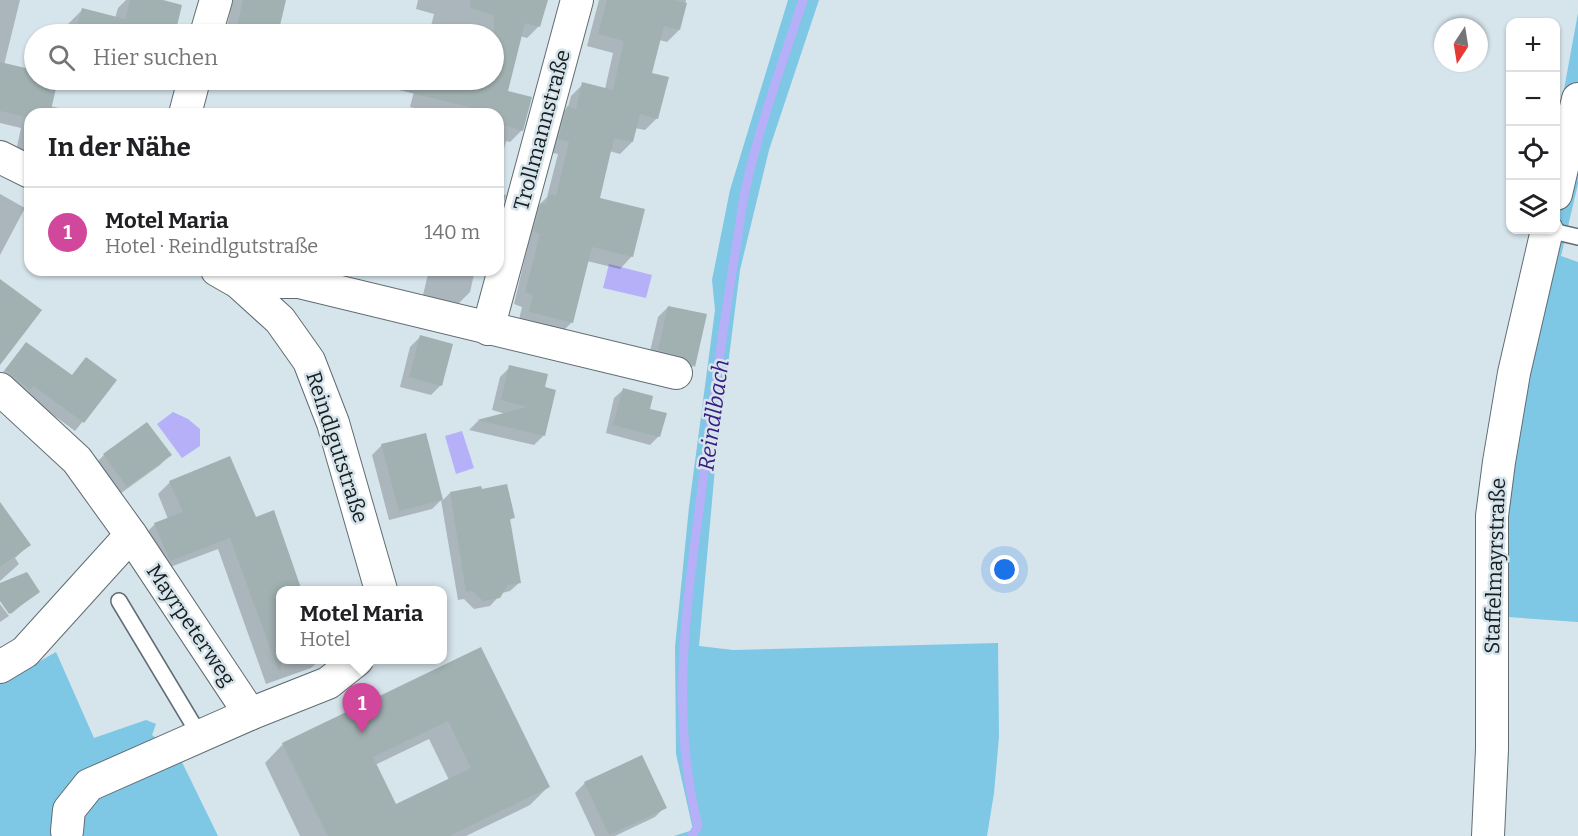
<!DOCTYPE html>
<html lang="de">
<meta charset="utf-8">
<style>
body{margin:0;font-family:Bitter,serif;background:#f2f2f2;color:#202124}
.controls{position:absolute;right:18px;top:18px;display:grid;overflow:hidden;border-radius:12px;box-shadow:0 2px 4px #0004}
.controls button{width:54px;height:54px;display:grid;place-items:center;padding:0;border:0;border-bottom:2px solid #e0e0e0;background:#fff;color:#202124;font:30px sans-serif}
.compass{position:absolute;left:1434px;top:18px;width:54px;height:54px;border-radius:50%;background:#fff;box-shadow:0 2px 4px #0004;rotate:192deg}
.you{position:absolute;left:1005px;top:570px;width:21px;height:21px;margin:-15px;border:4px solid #fff;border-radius:50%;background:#1a73e8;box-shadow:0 0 0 9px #1a73e833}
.badge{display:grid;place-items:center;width:39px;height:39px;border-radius:50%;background:#9a691c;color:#fff;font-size:20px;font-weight:700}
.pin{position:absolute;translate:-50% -50px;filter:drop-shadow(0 2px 3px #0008)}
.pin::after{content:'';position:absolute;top:32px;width:21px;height:18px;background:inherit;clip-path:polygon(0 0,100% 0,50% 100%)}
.popup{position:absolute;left:276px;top:586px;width:171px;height:78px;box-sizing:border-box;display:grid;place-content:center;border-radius:12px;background:#fff;filter:drop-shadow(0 2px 4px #0005);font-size:20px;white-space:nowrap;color:#757577}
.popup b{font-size:22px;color:#202124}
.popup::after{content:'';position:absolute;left:50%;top:100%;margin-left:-12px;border:12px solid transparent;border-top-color:#fff}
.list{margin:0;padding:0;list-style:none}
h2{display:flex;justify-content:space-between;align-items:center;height:78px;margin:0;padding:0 24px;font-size:26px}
h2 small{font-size:20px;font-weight:400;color:#757577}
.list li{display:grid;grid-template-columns:39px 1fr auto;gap:18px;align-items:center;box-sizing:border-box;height:90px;padding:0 24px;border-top:2px solid #e0e0e0}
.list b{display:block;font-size:22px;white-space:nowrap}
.list p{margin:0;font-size:20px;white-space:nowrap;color:#757577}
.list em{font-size:20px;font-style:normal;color:#757577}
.icon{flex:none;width:33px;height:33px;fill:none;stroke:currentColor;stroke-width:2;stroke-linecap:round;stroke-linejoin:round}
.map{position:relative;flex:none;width:1578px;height:836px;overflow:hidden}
.search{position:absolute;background:#fff;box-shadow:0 2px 4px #0004;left:24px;top:24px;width:480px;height:66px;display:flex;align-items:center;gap:15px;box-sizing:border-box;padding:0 21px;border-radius:33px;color:#757577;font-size:22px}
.panel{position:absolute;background:#fff;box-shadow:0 2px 4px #0004;left:24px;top:108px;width:480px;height:168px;border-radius:18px}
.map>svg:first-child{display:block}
.green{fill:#7ec7e5}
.water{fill:#b6b0f9}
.shadow{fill:#0003;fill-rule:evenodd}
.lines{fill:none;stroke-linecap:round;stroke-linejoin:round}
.stream{stroke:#b6b0f9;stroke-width:9}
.building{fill:#a1b1b1;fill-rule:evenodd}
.service-casing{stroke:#606d73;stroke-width:18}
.minor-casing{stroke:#606d73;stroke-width:34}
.service{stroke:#fff;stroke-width:15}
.minor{stroke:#fff;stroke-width:32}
.labels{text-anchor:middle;stroke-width:5;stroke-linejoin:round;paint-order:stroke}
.street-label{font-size:21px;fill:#181d1f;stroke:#d6e4eb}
.water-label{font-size:22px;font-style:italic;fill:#381c83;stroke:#d6e4eb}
</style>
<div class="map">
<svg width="1578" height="836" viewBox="0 0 1578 836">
<rect width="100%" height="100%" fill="#d6e4eb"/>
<!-- green -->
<g class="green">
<path d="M788,0h31l-50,150 -29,120 -25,198 -16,178 34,4 265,-7 1,94 -5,56 -7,43h-313l19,-6 -17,-76 -1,-107 14,-140 26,-197 -3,-30 18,-90z"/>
<path d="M1578,13v171l-17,72 17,6v360l-70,-5 1,132 -5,87h-27l4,-216 75,-390v-97z"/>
<path d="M56,652l38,86 52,-18 10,4 -4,11 26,19 40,82h-218v-152z"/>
</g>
<!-- water -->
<g class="water">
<path d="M609,264l43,11 -6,23 -43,-10z"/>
<path d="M173,412l15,7 12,10v17l-18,12 -25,-34z"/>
<path d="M462,431l12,37 -18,6 -11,-38z"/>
</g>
<!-- shadow -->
<g class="shadow">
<path d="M0,0h20l-16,65 30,7v8h22l-6,26 35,8h-55v40l-14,-3 5,-23 -21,-5z"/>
<path d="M126,0h31l24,6 -8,28h-108l3,-10 15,-15 32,9 3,-10z"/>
<path d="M233,0h52l-7,30 21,4h-74z"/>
<path d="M418,0h128l-7,26 -12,12 -7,-2 -14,57 16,37 -12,12 -4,-1 -8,32v-59h-69l1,-2 -20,-5 7,-27h77v-46h-65l5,-20 -18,-5z"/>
<path d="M599,0h87l-7,30 -12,12 -8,-2 -9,34 7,44 -12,12 -10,-2 -3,14 -12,12 -11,-3 -11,48 34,57 -12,13 -33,-8 -15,61 -12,12 -42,-10 4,-17 -8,-3 14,-59 -6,-2 15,-36 10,-10 11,-43 -11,-2 8,-32 13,-13 3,-11 12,-12 22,5 8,-36 -26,-7z"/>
<path d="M262,80h54l-10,10z"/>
<path d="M119,108l22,6h-28z"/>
<path d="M0,194l25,14 -25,47z"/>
<path d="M429,270h46l-5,22 -12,12 -35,-9z"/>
<path d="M668,307l37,8 -12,51 -9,10 -36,-16 10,-43z"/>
<path d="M420,337l21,48 -10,10 -31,-8 10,-40z"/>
<path d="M18,353l53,24 15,-18 29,22 -40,50 -75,-55z"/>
<path d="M510,367l33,21 1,47 -10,10 -65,-15 9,-9 28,-7 -14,-4 8,-33z"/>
<path d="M623,390l25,20 11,26 -9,9 -44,-12 8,-35z"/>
<path d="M425,435l17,66 8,-8 63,24 -4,4 10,62 -9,8 -8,2 -12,13 -16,3 -10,-10 -6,1 -17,-100 -9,9 -43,11 -17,-65 10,-10z"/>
<path d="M104,455h66l-10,10 -43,31 -23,-31z"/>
<path d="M229,458l52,132v70h39l-9,8 -45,16 -48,-135 -61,23 -14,-36 12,-12 13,-5 -10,-25 12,-12z"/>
<path d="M0,521l29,24 -14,13 4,6 -19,17z"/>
<path d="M0,584l38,7 -27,23 -11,-15z"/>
<path d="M0,604l9,12 -9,6z"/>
<path d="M481,649l67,138 -18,18 -64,31h-166l-35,-73 18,-19zM429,739l20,41 -54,26 -20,-41z"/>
<path d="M585,783l80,24 -10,10 -40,19h-20l-20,-43z"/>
</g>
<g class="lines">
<!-- stream -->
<path class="stream" d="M692,836l6,-10c-29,-115 -11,-222 4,-338 10,-78 20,-156 33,-234 4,-22 6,-45 11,-67 14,-64 37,-125 57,-187"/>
</g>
<!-- building -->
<g class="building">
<path d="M130,0h33l19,5 -7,29h-100l7,-26 43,11z"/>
<path d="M243,0h43l-8,34h-43z"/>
<path d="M471,0h77l-8,27 -15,-4 -17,68 24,6 -9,34 -25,-7v-10l-103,-25 1,-9h98v-65l-24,-7z"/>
<path d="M607,0h67l13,3 -7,27 -16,-4 -12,47 17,4 -11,42 -18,-5 -7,28 -19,-4 -14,60 45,11 -12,48 -41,-10 -19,76 -44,-11 4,-17 -8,-3 15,-58 -7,-3 8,-28 5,2 3,-11 7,2 13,-54 -11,-3 9,-33 9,3 6,-27 31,8 11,-49 -26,-7z"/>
<path d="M0,62l34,8v10h24l-8,34h-20v4l-30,-7z"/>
<path d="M498,193l8,2 -8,27z"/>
<path d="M0,279l42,31 -42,55z"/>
<path d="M668,306l39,8 -12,53 -14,-11 -23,-6z"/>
<path d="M420,335l33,9 -11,42 -33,-9z"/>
<path d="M26,342l46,33 14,-18 31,23 -33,43 -50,-37 -4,4 -25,-20z"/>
<path d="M509,365l39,9 -3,13 11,3 -11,46 -68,-16 50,-13 -26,-7z"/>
<path d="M623,388l30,8 -3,13 17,4 -7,24 -47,-12z"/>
<path d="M147,422l25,33 -45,32 -24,-33z"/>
<path d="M426,433l17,67 -44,11 -18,-67z"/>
<path d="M230,456l26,61 18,-7 28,81h-21v79h-3l-48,-132 -60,23 -16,-38 29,-11 -14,-31z"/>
<path d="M507,484l8,34 -5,1 11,64 -13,2 -8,13 -17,3 -10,-10 -7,1 -16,-100 31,-6 1,3z"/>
<path d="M0,502l31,43 -31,22z"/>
<path d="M27,572l13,20 -31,22 -9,-13v-18z"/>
<path d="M481,647l69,140 -101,49h-121l-46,-93zM448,721l23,47 -75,36 -23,-47z"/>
<path d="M642,755l25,53 -58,27 -25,-53z"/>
</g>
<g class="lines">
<defs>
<g id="service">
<path d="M1548,230l30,7"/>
<path d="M119,601l81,135"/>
</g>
<g id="minor">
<path d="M206,34l10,-34"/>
<path d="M185,114l9,-34"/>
<path d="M0,157l30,15"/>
<path d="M1556,194l22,-95"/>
<path d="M217,270l21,12 42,38 29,41 24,62 48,167"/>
<path d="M238,282h61l377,91"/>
<path d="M488,329l89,-329"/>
<path d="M0,389l77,71 54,75 119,179"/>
<path d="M0,667l25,-15 106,-117"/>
<path d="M67,831l2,-21 20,-25 161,-71 78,-31 29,-23"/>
<path d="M1488,836l4,-87v-233l7,-54 15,-89 33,-143"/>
</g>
</defs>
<!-- service casing -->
<use href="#service" class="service-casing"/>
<!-- minor casing -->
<use href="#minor" class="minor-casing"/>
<!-- service -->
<use href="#service" class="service"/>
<!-- minor -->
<use href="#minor" class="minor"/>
</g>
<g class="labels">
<!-- street labels -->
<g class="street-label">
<text transform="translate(542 130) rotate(-75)" y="7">Trollmannstraße</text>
<text transform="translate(337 447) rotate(72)" y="7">Reindlgutstraße</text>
<text transform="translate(1495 566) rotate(-88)" y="7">Staffelmayrstraße</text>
<text transform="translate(191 625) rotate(56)" y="7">Mayrpeterweg</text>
</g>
<!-- water labels -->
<g class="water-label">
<text transform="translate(713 415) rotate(-82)" y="8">Reindlbach</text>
</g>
</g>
</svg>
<div class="controls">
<button>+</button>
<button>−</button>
<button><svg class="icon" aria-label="locate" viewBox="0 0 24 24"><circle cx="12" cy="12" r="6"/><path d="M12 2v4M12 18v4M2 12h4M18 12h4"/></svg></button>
<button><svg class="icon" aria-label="layers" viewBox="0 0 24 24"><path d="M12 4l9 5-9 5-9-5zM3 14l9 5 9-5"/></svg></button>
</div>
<svg class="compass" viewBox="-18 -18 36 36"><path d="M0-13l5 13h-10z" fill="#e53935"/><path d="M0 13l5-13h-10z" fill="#757577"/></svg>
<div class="you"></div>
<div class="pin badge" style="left:362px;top:733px;background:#d1479c">1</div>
<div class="popup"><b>Motel Maria</b>Hotel</div>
<div class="search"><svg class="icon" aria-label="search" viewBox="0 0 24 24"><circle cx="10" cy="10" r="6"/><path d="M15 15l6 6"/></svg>Hier suchen</div>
<section class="panel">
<h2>In der Nähe<small></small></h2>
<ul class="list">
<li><span class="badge" style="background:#d1479c">1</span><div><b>Motel Maria</b><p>Hotel · Reindlgutstraße</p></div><em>140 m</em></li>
</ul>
</section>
</div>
